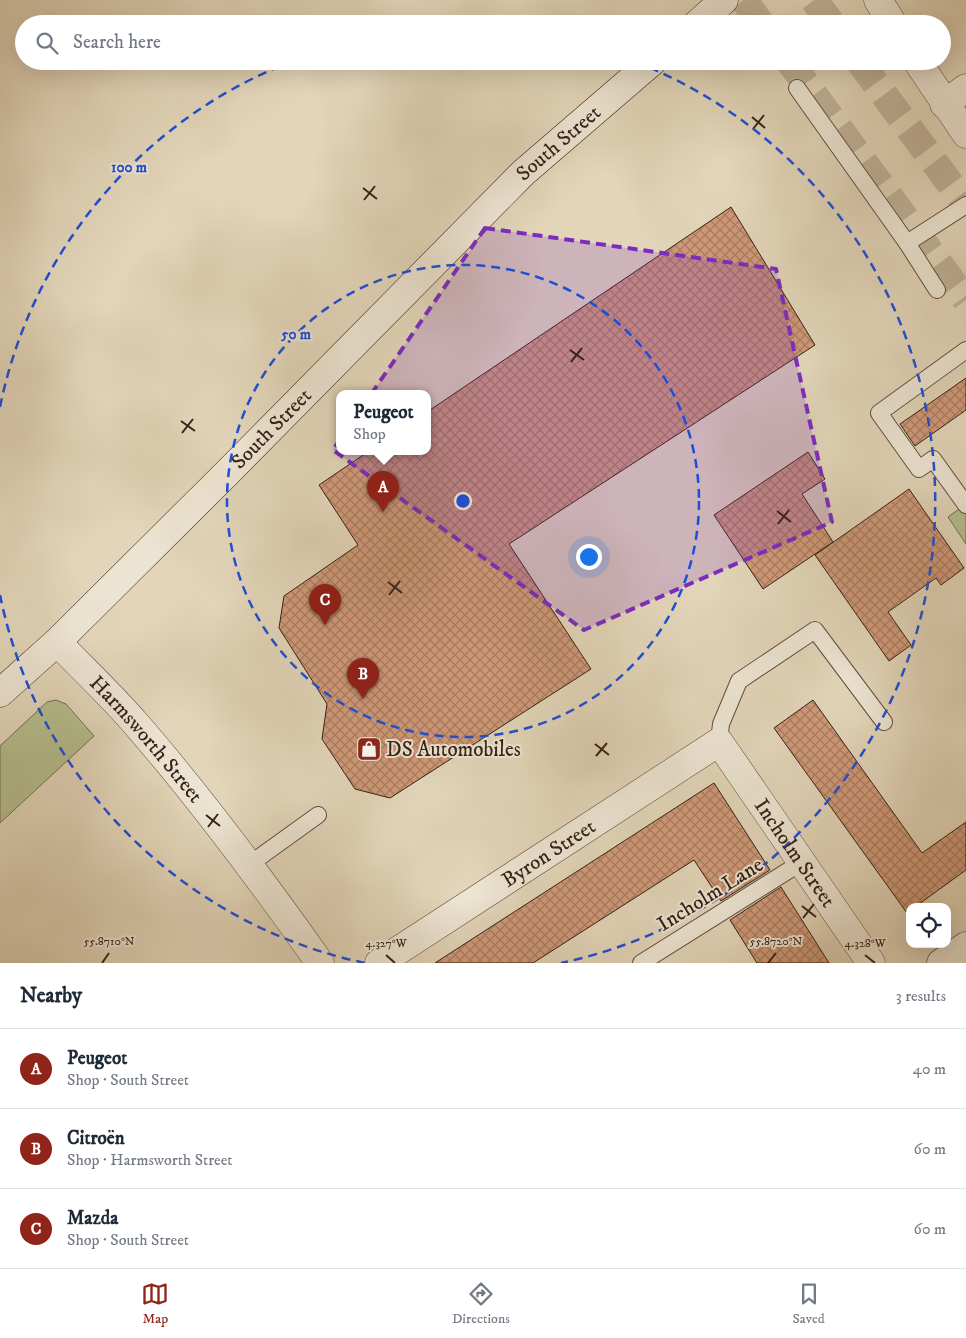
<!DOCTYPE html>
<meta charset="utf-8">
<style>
body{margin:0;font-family:"IM FELL DW Pica",serif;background:#f6f6f7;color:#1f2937}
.controls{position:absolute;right:15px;bottom:15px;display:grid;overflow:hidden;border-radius:10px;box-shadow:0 5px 20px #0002}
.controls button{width:45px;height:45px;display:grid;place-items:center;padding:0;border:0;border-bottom:1px solid #e0e1e3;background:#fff;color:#1f2937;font:25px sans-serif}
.you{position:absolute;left:588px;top:556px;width:18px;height:18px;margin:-12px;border:4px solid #fff;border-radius:50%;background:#1a73e8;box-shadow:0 0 0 8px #1a73e833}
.badge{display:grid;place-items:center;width:32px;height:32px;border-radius:50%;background:#8f2418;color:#fff;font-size:16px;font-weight:700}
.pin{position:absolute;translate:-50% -41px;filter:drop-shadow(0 1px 2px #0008)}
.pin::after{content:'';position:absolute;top:26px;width:18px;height:15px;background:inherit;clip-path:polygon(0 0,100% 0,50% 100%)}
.popup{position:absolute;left:336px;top:390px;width:95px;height:65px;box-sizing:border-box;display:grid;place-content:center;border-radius:10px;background:#fff;filter:drop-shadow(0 1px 4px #0005);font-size:16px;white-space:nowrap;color:#747a83}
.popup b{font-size:19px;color:#1f2937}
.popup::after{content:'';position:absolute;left:50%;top:100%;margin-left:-10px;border:10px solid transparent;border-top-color:#fff}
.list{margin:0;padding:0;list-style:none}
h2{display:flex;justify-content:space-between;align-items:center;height:65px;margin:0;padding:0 20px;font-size:21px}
h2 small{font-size:16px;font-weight:400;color:#747a83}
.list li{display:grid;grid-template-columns:32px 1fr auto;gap:15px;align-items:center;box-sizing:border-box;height:80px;padding:0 20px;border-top:1px solid #e0e1e3}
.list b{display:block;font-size:19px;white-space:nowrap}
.list p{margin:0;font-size:16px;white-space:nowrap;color:#747a83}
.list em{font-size:16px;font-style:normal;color:#747a83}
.icon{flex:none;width:28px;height:28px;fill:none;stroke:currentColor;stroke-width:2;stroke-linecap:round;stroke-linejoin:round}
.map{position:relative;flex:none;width:966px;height:963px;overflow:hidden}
.search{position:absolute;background:#fff;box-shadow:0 5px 20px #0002;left:15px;right:15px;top:15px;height:55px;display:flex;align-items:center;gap:12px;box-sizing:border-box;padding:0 18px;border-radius:28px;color:#747a83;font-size:19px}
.sheet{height:305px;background:#fff}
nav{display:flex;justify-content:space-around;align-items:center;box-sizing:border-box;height:70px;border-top:1px solid #e0e1e3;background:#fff;font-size:14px;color:#747a83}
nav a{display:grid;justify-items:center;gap:2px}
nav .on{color:#8f2418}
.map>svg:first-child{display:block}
.green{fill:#b5bd8e;stroke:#756f52}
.building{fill:url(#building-cross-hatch);stroke:#352116}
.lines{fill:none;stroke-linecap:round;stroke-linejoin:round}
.primary-tunnel{stroke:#bfb198;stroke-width:28;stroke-dasharray:28 14;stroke-linecap:butt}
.lane-casing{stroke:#604e3f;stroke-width:18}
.street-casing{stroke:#604e3f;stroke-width:29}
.secondary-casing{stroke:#352116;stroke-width:29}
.lane{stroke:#ece4d2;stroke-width:16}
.street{stroke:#ece4d2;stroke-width:28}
.secondary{stroke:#ece4d2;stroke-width:28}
.marked{fill:#7b2cbf;fill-opacity:0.2;stroke:#7b2cbf;stroke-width:4;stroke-dasharray:10 6;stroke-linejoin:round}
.ticks{fill:none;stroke:#352116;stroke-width:2}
.ring{fill:none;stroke:#1d4ed8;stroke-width:2.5;stroke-dasharray:9 6}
.labels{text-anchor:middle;stroke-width:4;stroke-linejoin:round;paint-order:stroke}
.street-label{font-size:21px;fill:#352116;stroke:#ece4d2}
.poi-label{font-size:21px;fill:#352116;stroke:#ece4d2;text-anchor:start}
.ticks-label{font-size:12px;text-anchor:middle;fill:#352116;stroke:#ece4d2;stroke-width:4;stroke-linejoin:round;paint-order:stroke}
.centre{fill:#1d4ed8;stroke:#ece4d2;stroke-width:2.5}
.ring-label{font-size:15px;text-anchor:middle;font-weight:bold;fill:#1d4ed8;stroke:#ece4d2;stroke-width:4;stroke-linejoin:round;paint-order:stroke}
</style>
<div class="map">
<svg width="966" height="963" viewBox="0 0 966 963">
<defs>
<pattern id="building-cross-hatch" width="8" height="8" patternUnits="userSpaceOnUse" patternTransform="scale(1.25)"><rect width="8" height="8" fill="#cf9978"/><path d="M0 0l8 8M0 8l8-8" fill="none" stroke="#a97c61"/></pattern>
</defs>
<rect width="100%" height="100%" fill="#e2d5b9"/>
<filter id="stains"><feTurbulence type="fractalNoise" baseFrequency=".004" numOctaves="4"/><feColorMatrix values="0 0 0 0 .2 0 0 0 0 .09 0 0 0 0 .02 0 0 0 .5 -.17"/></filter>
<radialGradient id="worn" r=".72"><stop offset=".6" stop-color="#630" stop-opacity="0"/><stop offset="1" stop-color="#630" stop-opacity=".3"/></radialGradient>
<!-- green -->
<g class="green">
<path d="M966,504v40l-18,-27z"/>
<path d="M56,700l10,4 28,32 -94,87v-77l47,-44z"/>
</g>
<!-- building -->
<g class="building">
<path d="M731,207l84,138 -306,199 82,125 -201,129 -35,-9 -33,-50 5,-35 -48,-76 5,-32 74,-51 -39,-60 50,-34h58v-39z"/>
<path d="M966,378v32l-51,36 -15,-22z"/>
<path d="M808,452l17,27 -23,15 31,48 -70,47 -49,-74z"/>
<path d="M909,489l55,79 -23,17 -5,-7 -48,34 23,33 -22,16 -74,-106z"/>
<path d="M813,700l109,153 44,-31v48l-51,37h-5l-3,6 -133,-185z"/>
<path d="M714,783l56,87 -49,31 -27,-41 -161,103h-98z"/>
<path d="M781,887l48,76h-72l-27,-43z"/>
</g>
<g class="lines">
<!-- primary-tunnel -->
<g class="primary-tunnel">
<path d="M744,0l17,24"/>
<path d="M814,0l18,24"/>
<path d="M789,61l177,239"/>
<path d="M859,61l107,144"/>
</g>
<defs>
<g id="lane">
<path d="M797,88l110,155"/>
<path d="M937,290l-30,-47 59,-38"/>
<path d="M966,350l-87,63 40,56 14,-10 33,46"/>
<path d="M719,742l2,-18 18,-43 76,-51 69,92"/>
<path d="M250,864l68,-49"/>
<path d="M641,963l161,-101"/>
</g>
<g id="street">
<path d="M878,0l15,24"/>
<path d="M917,61l49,73"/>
<path d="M944,104l22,-16"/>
<path id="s1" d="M57,642c26,27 54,53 79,82 66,76 126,157 184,239"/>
<path id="s2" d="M379,963l340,-221 152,221"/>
</g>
<g id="secondary">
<path d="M697,24l27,-24"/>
<path id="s3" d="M0,693l57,-51 170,-169 296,-300 130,-112"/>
<path d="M941,963l25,-17"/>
</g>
</defs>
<!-- lane casing -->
<use href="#lane" class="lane-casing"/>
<!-- street casing -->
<use href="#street" class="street-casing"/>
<!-- secondary casing -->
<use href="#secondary" class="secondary-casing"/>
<!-- lane -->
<use href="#lane" class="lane"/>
<!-- street -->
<use href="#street" class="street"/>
<!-- secondary -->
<use href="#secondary" class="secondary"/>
</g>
<!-- marked area -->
<path class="marked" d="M485,228l291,41 56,253 -248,108 -251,-180z"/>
<!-- ticks -->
<path class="ticks" d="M752,117l13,11M753,129l11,-14M363,188l14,11M364,200l11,-14M570,350l14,10M571,362l11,-14M181,421l14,10M182,433l11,-14M777,511l14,11M778,524l11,-14M388,582l14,11M389,595l11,-14M595,744l14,11M596,756l11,-13M206,815l14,11M208,827l10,-13M802,906l14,11M803,918l11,-14M386,955l9,8M865,955l10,8M102,963l7,-10M768,963l8,-10"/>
<!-- distance rings -->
<g class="ring">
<circle cx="463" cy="501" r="236"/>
<path d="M365 963A472 472 0 0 1 0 595M0 407A472 472 0 0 1 290 62M636 62A472 472 0 0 1 561 963"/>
</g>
<!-- icons -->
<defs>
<symbol id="shop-square" viewBox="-11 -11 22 22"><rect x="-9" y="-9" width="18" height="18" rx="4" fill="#8f2418" stroke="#ece4d2"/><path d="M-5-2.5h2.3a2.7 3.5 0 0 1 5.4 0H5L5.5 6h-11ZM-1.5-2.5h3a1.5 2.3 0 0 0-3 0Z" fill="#fff"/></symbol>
</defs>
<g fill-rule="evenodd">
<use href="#shop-square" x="355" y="735" width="28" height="28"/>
</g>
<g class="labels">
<!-- street labels -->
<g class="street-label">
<text dy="7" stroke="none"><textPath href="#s3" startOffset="784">South Street</textPath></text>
<text dy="7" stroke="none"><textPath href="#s3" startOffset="379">South Street</textPath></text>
<text dy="7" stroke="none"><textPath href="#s1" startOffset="132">Harmsworth Street</textPath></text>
<text dy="7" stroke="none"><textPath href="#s2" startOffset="540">Incholm Street</textPath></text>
<text dy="7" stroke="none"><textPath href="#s2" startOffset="202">Byron Street</textPath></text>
<text transform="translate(710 894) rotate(-32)" y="7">Incholm Lane</text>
</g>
<!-- poi labels -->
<g class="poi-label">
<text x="386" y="756">DS Automobiles</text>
</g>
</g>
<g class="ticks-label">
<text x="109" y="945">55.8710°N</text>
<text x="776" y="945">55.8720°N</text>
<text x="386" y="947">4.327°W</text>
<text x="865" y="947">4.328°W</text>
</g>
<circle cx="463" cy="501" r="8" class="centre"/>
<g class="ring-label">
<text x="129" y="172">100 m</text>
<text x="296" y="339">50 m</text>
</g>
<rect width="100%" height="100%" filter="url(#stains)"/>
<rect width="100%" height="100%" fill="url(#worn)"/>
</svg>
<div class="controls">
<button><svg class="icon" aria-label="locate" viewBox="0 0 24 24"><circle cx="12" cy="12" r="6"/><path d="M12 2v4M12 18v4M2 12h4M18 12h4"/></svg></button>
</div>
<div class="you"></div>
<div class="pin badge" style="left:383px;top:512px">A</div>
<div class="popup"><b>Peugeot</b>Shop</div>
<div class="pin badge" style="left:363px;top:699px">B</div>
<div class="pin badge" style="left:325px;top:625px">C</div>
<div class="search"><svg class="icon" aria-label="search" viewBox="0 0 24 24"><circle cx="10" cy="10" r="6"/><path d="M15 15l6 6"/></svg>Search here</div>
</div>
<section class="sheet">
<h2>Nearby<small>3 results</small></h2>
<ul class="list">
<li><span class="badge">A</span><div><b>Peugeot</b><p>Shop · South Street</p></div><em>40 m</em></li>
<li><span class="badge">B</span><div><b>Citroën</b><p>Shop · Harmsworth Street</p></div><em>60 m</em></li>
<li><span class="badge">C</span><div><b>Mazda</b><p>Shop · South Street</p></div><em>60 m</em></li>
</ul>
</section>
<nav>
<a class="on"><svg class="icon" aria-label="map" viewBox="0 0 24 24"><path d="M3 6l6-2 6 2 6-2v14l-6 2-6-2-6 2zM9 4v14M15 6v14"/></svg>Map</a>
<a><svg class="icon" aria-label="directions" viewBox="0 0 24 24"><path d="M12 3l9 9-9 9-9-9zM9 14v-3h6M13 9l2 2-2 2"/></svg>Directions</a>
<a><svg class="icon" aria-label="saved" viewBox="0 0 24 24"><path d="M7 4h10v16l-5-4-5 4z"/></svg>Saved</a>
</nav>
